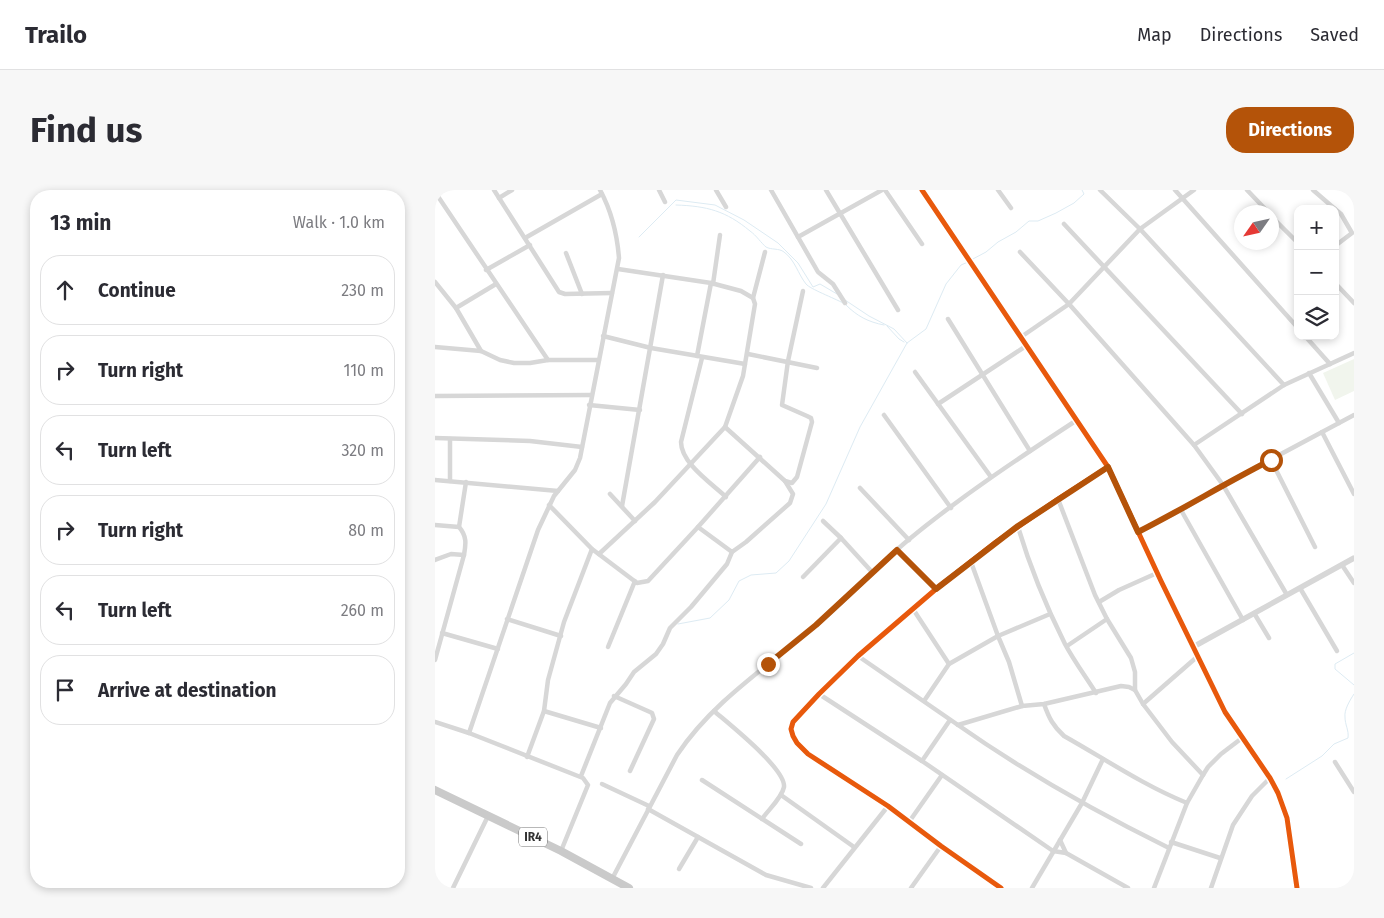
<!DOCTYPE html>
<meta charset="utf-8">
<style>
body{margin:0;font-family:"Fira Sans",sans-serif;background:#f7f7f7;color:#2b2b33}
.controls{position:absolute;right:15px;top:15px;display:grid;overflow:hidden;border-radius:10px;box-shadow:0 2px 8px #0003}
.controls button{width:45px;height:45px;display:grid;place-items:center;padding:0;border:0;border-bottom:1px solid #e1e1e2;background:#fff;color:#2b2b33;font:25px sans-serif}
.compass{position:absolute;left:799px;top:15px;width:45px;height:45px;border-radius:50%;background:#fff;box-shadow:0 2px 8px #0003;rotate:236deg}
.stop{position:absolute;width:15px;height:15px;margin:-11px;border:4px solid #b45309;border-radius:50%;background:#fff}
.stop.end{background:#b45309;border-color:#fff;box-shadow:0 1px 5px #0008}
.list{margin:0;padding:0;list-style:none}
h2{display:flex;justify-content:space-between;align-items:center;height:65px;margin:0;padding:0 20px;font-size:21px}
h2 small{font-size:16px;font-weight:400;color:#7c7c81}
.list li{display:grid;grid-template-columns:32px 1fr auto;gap:15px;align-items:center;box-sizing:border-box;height:70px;margin:0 10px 10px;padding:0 10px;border:1px solid #e1e1e2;border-radius:20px}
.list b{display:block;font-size:19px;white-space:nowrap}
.list em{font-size:16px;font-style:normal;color:#7c7c81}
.icon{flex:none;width:28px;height:28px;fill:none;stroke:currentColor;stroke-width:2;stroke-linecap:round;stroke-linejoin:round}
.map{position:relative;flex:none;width:919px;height:698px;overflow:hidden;border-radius:20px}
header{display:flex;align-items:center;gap:30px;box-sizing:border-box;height:70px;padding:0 25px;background:#fff;border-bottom:1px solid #e1e1e2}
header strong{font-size:24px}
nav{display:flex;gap:28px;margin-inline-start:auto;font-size:18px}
.intro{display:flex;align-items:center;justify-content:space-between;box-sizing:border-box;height:120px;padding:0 30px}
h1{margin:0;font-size:35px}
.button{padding:12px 22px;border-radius:20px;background:#b45309;color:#fff;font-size:18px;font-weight:700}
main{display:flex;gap:30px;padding:0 30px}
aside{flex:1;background:#fff;border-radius:20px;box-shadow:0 2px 8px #0003}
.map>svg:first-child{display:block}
.green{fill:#f1f5ed}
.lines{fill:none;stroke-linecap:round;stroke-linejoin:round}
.stream{stroke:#ddebf3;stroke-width:1}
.minor{stroke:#d7d7d7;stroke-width:4.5}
.tertiary{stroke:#d7d7d7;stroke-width:5.5}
.primary{stroke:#cacaca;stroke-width:8}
.cycleway-casing{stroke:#fff;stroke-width:8}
.cycleway{stroke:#e8590c;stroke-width:5}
.route{stroke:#b45309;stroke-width:6}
.labels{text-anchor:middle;stroke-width:5;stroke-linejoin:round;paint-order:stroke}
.shield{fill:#fff;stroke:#707070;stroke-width:1}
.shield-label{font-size:12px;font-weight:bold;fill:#333}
</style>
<header>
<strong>Trailo</strong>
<nav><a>Map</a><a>Directions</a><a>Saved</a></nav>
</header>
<div class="intro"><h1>Find us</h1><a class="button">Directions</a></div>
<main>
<aside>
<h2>13 min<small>Walk · 1.0 km</small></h2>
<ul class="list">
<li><svg class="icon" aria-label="ahead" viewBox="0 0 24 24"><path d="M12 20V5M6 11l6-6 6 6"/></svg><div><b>Continue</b></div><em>230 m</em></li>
<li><svg class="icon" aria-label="right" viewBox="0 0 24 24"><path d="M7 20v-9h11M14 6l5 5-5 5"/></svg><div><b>Turn right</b></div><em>110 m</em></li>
<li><svg class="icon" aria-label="left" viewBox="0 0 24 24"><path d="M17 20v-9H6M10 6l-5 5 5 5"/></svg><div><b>Turn left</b></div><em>320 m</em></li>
<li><svg class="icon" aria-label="right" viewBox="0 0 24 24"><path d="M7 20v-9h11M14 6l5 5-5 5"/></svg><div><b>Turn right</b></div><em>80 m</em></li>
<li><svg class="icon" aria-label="left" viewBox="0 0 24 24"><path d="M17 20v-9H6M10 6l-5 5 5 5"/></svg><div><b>Turn left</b></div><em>260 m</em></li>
<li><svg class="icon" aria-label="arrive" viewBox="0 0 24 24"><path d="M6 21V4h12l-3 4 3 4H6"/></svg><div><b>Arrive at destination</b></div></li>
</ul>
</aside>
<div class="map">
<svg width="919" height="698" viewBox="0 0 919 698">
<rect width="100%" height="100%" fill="#fff"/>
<!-- green -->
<path class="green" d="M919,169v32l-19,9 -12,-27z"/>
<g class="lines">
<!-- stream -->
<g class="stream">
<path d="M241,15c31,1 50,6 74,26 6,4 12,13 16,16 5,3 13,1 18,5 11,8 14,22 22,32 4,5 28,14 37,19"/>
<path d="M204,47l37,-37 39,5 29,15 34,23 20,20 15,24 7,-3 17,10"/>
<path d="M536,70l15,-8 12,-10 18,-10 13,-11h9l18,-8 18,-10 10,-9 -2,-4"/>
<path d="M410,110l24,16 25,13 13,14"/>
<path d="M411,115c11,11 22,17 38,20"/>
<path d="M452,136l12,13 5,3"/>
<path d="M243,434l32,-6 19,-18 10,-19 12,-6 25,-2 13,-12 37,-57 34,-77 47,-84 19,-14 20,-45 15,-19 7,-3"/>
<path d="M919,463l-19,11v5l19,16"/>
<path d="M851,589l36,-23 12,-12 14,-6c1,-8 -3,-13 -3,-21 -1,-7 5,-17 9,-23"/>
</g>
<!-- minor -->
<g class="minor">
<path d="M59,0l65,102 6,2 47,-1"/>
<path d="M224,0l6,12"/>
<path d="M281,0l10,17"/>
<path d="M336,0l47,82 15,12 12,19"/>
<path d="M391,0l72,120"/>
<path d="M450,0l37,54"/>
<path d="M563,0l13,18"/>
<path d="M665,0l40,39 144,156"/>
<path d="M740,0l123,138"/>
<path d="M812,0l21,22"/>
<path d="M878,0l22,19"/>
<path d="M0,2l113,168"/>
<path d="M64,8l13,-8"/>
<path d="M900,19l6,5 11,19 -17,13"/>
<path d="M836,26l27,27"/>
<path d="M629,34l178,190"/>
<path d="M363,47l84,-47"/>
<path d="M90,48l77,-44"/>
<path d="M585,62l49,52 125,141 29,40 64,110"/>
<path d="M131,63l16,41"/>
<path d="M537,75l136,202 53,114 64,131 45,66 13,28 4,12 10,70"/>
<path d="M51,80l44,-25"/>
<path d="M0,92l21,26 25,43"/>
<path d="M900,93l19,20"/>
<path d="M278,94l7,-49"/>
<path d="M318,108l12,-46"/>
<path d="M21,118l40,-24"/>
<path d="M513,129l82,132"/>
<path d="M168,146l48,12 94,16"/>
<path d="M870,146l25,28"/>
<path d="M586,147l48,-33 71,-75 54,-39"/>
<path d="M0,157l46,4 19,9 14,3h16l18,-3h51"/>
<path d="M313,164l69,14"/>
<path d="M262,166l14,-73"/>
<path d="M267,168l-21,84c0,21 30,41 45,55"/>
<path d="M480,182l76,105"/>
<path d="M874,183l30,50"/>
<path d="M0,206l156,-1"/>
<path d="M503,214l88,-58"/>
<path d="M154,215l51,5"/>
<path d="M449,225l67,93"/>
<path d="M887,242l32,62"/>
<path d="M0,248l95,3 52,6"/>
<path d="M759,255l90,-60 70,-32"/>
<path d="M836,270l44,87"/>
<path d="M0,290l123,11"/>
<path d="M15,291v-42"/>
<path d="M350,291l7,2 5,-6 15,-55 -1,-4 -4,-2 -25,-11 6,-44 15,-70"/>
<path d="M425,298l49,52"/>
<path d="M175,304l25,27"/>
<path d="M623,309l37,96 12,24 24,39 4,14v18"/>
<path d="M114,315l43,44 45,34 11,-2 50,-54 62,-70"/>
<path d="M187,316l41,-231"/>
<path d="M746,320l62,110"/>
<path d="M388,331l18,17 31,34"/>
<path d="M0,335l24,2c8,9 7,17 5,28l-29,105"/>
<path d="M24,337l7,-45"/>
<path d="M263,337l34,25 14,-10 44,-39 3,-9 -8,-13 -60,-54"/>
<path d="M583,337c12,40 28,79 47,117 9,17 21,33 31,49"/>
<path d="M703,342l43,-22 42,-25 131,-70"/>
<path d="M462,360l39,39"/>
<path d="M164,364l56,-52 70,-75 18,-51 12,-72 -2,-6 -12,-7 -30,-8 -93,-14"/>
<path d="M0,370l16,-6 13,1"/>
<path d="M536,372l27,74 11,26 13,44"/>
<path d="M907,375l12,18"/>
<path d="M368,387l38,-39"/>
<path d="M865,398l37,63"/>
<path d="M664,412l20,-12 38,-17"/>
<path d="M478,419l36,55"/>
<path d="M819,423l15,25"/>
<path d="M72,429l54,17"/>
<path d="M7,443l56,16"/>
<path d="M632,456l40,-27"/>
<path d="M173,457l27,-66"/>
<path d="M423,466l100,69 64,-19 22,-2 77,-18 8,1 6,3 8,14 29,38 31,33"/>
<path d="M384,504l103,67 131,90 13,2 62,35"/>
<path d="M179,506l36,16 2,1 2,6 -24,52"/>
<path d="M489,511l25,-37 49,-28 52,-22"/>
<path d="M609,514c5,14 9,22 20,32 41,23 79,49 123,67"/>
<path d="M708,514l55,-48"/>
<path d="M109,521l57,17"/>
<path d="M279,521c15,13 72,58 70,76 -2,11 -16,23 -22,32"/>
<path d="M0,532l34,11 114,45 5,7 -27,66"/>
<path d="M523,535c67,47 138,87 211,123"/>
<path d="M34,543l69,-203 16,-34 21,-26 5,-12 39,-200c-2,-25 -7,-46 -19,-68"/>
<path d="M92,567l17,-46 4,-31 16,-58 28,-73"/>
<path d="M487,571l28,-41"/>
<path d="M900,572l19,30"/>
<path d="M146,586l29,-73 16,-19 8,-12 22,-18 7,-10 7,-16 21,-21 36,-43 5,-12"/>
<path d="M267,590l99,64"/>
<path d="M167,594l47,22"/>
<path d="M346,605l73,52"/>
<path d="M213,619l118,66 45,13"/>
<path d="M474,632l33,-47"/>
<path d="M625,650l6,13"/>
<path d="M736,652l49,16"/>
<path d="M244,679l19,-32"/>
<path d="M177,689l65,-124c35,-53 90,-88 138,-129 32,-26 60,-58 92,-85 53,-44 112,-83 170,-121"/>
<path d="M18,698l35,-72"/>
<path d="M388,698l65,-82"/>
<path d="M476,698l30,-42"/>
<path d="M566,698l-60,-42 -53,-40 -80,-52 -11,-11 -4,-7 -2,-7 2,-7 26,-28 39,-38 78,-67 60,-47 62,-43 50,-32"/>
<path d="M597,698l50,-85 21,-44"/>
<path d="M719,698l33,-85 16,-28 5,-8 13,-13 21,-16"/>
<path d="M776,698l22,-63 19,-29 18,-18"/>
</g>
<!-- tertiary -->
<g class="tertiary">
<path d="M487,0l50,75"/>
<path d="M758,457l161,-89"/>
</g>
<!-- primary -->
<path class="primary" d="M0,600l126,61 68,37"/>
<defs>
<g id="cycleway">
<path d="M487,0l186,277 53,114 64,131 45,66 8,15 9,25 10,70"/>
<path d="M566,698l-60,-42 -53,-40 -80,-52 -11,-11 -4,-7 -2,-7 2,-7 26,-28 39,-38 78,-67 60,-47 62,-43 50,-32"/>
</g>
</defs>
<!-- cycleway casing -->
<use href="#cycleway" class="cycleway-casing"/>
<!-- cycleway -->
<use href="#cycleway" class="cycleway"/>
</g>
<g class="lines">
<!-- route -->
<path class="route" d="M333,474l48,-39 81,-75 39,39 82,-63 90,-59 30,65c45,-23 88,-49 133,-72"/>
</g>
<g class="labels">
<!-- shield labels -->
<rect class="shield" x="84" y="637.5" width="28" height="19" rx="4"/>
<g class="shield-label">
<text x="98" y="651">IR4</text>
</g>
</g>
</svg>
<div class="controls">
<button>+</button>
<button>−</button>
<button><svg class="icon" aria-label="layers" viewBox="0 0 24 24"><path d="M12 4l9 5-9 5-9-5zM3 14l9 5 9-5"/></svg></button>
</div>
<svg class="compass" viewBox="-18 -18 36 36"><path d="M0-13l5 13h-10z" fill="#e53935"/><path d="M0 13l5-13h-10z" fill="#7c7c81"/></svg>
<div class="stop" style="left:836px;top:270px"></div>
<div class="stop end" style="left:333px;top:474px"></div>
</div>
</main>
